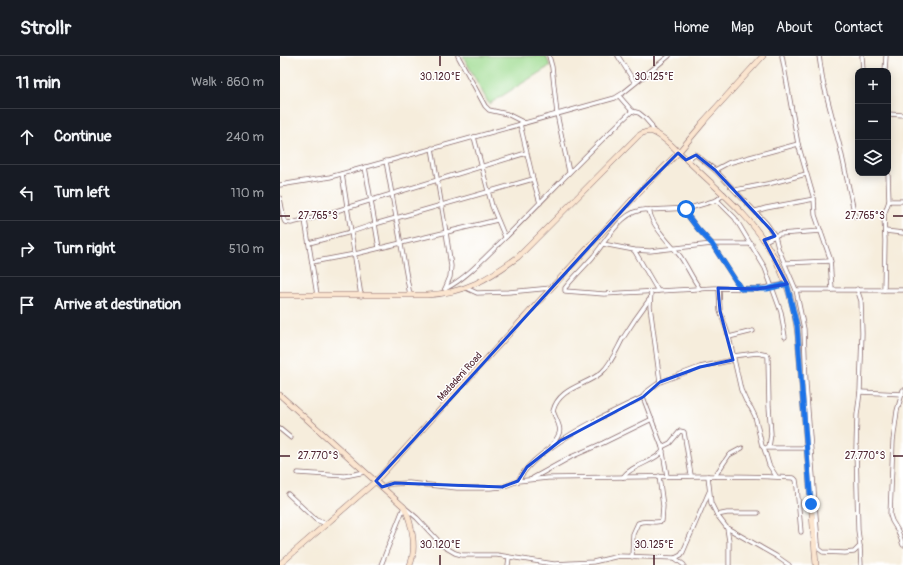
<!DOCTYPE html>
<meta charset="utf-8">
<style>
body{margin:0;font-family:Pangolin,sans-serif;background:#20242c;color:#f1f3f6}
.controls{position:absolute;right:12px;top:12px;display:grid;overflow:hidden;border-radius:8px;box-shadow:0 2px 10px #0003}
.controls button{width:36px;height:36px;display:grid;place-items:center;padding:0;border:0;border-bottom:1px solid #363941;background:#171b24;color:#f1f3f6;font:20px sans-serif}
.stop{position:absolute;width:12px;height:12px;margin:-9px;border:3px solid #1a73e8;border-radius:50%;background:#fff}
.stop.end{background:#1a73e8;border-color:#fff;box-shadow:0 1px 4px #0008}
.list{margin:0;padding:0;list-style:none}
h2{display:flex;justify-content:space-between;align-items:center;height:52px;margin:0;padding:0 16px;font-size:17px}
h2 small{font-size:13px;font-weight:400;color:#9ea1a6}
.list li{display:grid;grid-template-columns:26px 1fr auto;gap:12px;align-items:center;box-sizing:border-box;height:56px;padding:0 16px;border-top:1px solid #363941}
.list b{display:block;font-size:15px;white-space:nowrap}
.list em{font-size:13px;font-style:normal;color:#9ea1a6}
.icon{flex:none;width:22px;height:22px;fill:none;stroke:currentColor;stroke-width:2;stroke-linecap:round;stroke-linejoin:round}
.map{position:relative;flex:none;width:623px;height:509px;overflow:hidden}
header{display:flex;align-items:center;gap:24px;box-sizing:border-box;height:56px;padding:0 20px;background:#171b24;border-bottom:1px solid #363941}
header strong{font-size:19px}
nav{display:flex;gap:22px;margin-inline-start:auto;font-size:14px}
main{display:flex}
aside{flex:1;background:#171b24}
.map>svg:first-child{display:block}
.green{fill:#9edb90;stroke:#747d5e}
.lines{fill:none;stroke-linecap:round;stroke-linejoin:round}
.street-casing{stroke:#866769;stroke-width:5}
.secondary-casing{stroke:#866769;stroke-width:6}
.street{stroke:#fff;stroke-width:3.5}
.secondary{stroke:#fbe5cf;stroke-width:5}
.route{stroke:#1a73e8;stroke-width:5}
.marked{fill:none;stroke:#1d4ed8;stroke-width:3;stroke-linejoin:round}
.ticks{fill:none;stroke:#4a1f2b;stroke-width:1.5}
.labels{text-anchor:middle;stroke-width:3;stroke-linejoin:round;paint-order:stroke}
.street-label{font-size:10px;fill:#4a1f2b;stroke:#fff}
.ticks-label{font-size:10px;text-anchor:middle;fill:#4a1f2b;stroke:#fff;stroke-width:3;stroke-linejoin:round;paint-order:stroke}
</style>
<header>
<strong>Strollr</strong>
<nav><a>Home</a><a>Map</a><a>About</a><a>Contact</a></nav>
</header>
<main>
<aside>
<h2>11 min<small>Walk · 860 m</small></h2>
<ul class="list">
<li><svg class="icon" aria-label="ahead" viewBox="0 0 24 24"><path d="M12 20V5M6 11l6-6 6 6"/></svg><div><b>Continue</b></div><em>240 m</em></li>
<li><svg class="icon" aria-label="left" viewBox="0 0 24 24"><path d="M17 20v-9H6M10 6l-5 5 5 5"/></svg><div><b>Turn left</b></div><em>110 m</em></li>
<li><svg class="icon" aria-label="right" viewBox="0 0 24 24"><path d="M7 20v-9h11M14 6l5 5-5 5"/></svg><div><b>Turn right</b></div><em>510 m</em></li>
<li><svg class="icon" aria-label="arrive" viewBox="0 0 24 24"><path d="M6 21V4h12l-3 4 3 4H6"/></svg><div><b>Arrive at destination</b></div></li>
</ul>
</aside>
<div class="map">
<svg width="623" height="509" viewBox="0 0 623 509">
<rect width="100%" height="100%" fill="#fff"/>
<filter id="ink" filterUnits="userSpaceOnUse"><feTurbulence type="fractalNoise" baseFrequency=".025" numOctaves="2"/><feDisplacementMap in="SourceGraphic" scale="8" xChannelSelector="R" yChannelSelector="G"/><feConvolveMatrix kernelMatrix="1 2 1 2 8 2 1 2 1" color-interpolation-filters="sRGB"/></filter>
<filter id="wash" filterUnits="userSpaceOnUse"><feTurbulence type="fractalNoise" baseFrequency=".012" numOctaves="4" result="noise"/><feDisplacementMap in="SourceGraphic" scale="16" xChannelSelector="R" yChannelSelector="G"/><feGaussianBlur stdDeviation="0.9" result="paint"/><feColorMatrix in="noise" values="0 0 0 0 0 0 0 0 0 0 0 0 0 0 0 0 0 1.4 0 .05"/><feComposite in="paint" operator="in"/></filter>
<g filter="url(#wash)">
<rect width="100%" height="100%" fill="#f6eddc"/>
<!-- green -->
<path class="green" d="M183,0h83l4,10 -61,38z"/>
</g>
<g filter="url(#ink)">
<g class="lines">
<defs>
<g id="street">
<path d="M178,0l27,50 4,4 18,4 18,9"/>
<path d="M269,0l3,11 5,47 12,58"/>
<path d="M338,0l17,27"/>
<path d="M502,0l16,88 16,55 1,16 15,43 2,32"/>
<path d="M539,0l4,26 17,65 15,69"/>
<path d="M582,0l1,15"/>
<path d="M605,15l1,-15"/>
<path d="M339,40l13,15 7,2 5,4 7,8 3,8"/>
<path d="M608,58l15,1"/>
<path d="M240,68l13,55 7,24"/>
<path d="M194,81l18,69 13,31"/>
<path d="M152,92l14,84 5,34 -1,11 -5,12"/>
<path d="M106,105l24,134"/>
<path d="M407,105l5,-5 3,-2 20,16 51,53 9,13 3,12 18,42 8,39 2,55 12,159 1,6 4,3 22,1 9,-1 6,-6 -2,-16 -2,-82 1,-33 3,-23 2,-59 -1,-32 -4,-12"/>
<path d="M435,114l13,-7 70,-19"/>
<path d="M0,129l50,-8 285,-79 8,-5 46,-37"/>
<path d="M455,134l37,-7 34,-9"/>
<path d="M0,142l4,22 1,2 6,1 22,-5 213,-65"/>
<path d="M437,144l18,18 30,50 16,44 4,25"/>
<path d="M609,145h14"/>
<path d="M402,152l16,21 14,15 29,45"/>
<path d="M369,154c-27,-3 -42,31 -57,48 -9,10 -19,20 -27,30v3l39,3 111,-6 42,1 30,-5"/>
<path d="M476,155l10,-3 48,-9"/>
<path d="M25,164l12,75"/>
<path d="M605,175l18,2"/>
<path d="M485,185l14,-7 42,-3"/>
<path d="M29,187l42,-11 -9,-58"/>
<path d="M323,188l31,6 16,1 62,-7h40"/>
<path d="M99,192l-4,-24 158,-45"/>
<path d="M354,194l24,41"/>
<path d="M32,206l43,-8 142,-34"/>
<path d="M505,207l46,-2"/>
<path d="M186,232l11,5 32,-1 42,-4"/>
<path d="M165,233c22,-11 42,-34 60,-51 42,-42 83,-86 127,-127"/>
<path d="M420,233c-8,-11 -13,-23 -20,-33 -11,-14 -27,-28 -31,-46l41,-2 27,-8 7,-6"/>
<path d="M439,233l1,22 9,26 12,53 5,11 5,7 4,8 7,30 2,2h43"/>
<path d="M516,234h107"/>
<path d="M604,234l1,-49 -1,-26 5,-14 -1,-28"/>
<path d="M81,240l-10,-64 24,-8 -10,-57"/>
<path d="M449,281l24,-6"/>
<path d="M453,300l24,-3 10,2 1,2 1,49 2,28 -2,13"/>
<path d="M380,326l40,-15 33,-7"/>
<path d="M623,334l-6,21 -4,30 -3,74 2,6 6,10 5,14"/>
<path d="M580,336l43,2"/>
<path d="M363,341l19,50 5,29"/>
<path d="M0,373l11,9"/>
<path d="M272,389c13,-16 7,-18 1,-34 6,-24 33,-25 49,-39 9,-8 15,-23 21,-34 8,-13 17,-26 26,-38"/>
<path d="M382,391l8,-4 10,-12 4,1 7,43"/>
<path d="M484,392l5,17 7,11"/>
<path d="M18,417l47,3 20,-4"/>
<path d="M435,420l14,-21 13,-7"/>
<path d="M343,421c10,-13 30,-14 40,-26"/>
<path d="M253,422l38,-21 32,-14 49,-24"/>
<path d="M238,425c8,-15 21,-25 35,-35 30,-21 57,-33 90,-49l2,-4 15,-11 -10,-76 1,-14"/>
<path d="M102,431l7,-3 20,-1 48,5h33l12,-1 16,-6 30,-3 160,-2"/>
<path d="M8,438l28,26 11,4"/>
<path d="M437,459l10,-2h31"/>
<path d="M447,472l49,28 13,9"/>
<path d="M580,490l1,19"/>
<path d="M352,501l1,-23 5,-11c8,-4 17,1 24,-2l1,-15 -4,-30"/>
<path d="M395,502l9,7"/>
<path d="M101,509l23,-58 13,11 26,28 12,7 7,2h35l57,9 39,-2 26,-6 56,2 6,-3 2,-3 26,-60"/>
<path d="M228,509l1,-7"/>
<path d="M449,509v-24l-2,-13 -10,-13 -6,-12 -3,-27c29,0 58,0 86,2l2,2 1,7 4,45"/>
</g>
<g id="secondary">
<path d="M422,67l61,-67"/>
<path d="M0,239h147c38,-2 61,-16 91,-38l120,-121c5,-4 12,-6 17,-3 12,6 23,19 33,28 30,29 63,55 84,92 15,27 23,54 26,84l18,228"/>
<path d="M0,339l124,112c8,16 13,41 6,58"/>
<path d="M0,508l96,-83 80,-89 185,-202 37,-37 26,-31"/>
</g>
</defs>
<!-- street casing -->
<use href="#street" class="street-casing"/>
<!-- secondary casing -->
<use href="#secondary" class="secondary-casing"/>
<!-- street -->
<use href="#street" class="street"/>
<!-- secondary -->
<use href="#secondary" class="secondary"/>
</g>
</g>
<g class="lines" filter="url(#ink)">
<!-- route -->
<path class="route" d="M406,153l-4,-1 16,21 14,15 29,45h26l20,-5 10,42 14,178"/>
</g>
<!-- marked area -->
<path class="marked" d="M398,97l8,7 10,-5 19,15 56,60 4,6 -11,4 23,44 -30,5 -39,-1 2,23 13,49 -33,7 -40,15 -17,15 -83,44 -33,26 -9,14 -16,6 -107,-4 -13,4 -6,-6 265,-291z"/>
<!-- ticks -->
<path class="ticks" d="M160,0v10M374,0v10M0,160h10M613,160h10M0,400h10M613,400h10M160,499v10M374,499v10"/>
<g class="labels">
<!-- street labels -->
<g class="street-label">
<text transform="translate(179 320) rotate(-48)" y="4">Madadeni Road</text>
</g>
</g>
<g class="ticks-label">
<text x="160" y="24">30.120°E</text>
<text x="374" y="24">30.125°E</text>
<text x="38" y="163">27.765°S</text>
<text x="585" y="163">27.765°S</text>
<text x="38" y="403">27.770°S</text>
<text x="585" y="403">27.770°S</text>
<text x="160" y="492">30.120°E</text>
<text x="374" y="492">30.125°E</text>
</g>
</svg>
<div class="controls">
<button>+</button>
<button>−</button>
<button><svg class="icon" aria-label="layers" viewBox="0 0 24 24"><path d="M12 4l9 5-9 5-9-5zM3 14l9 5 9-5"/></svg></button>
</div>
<div class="stop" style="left:406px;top:153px"></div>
<div class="stop end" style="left:531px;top:448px"></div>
</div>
</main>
